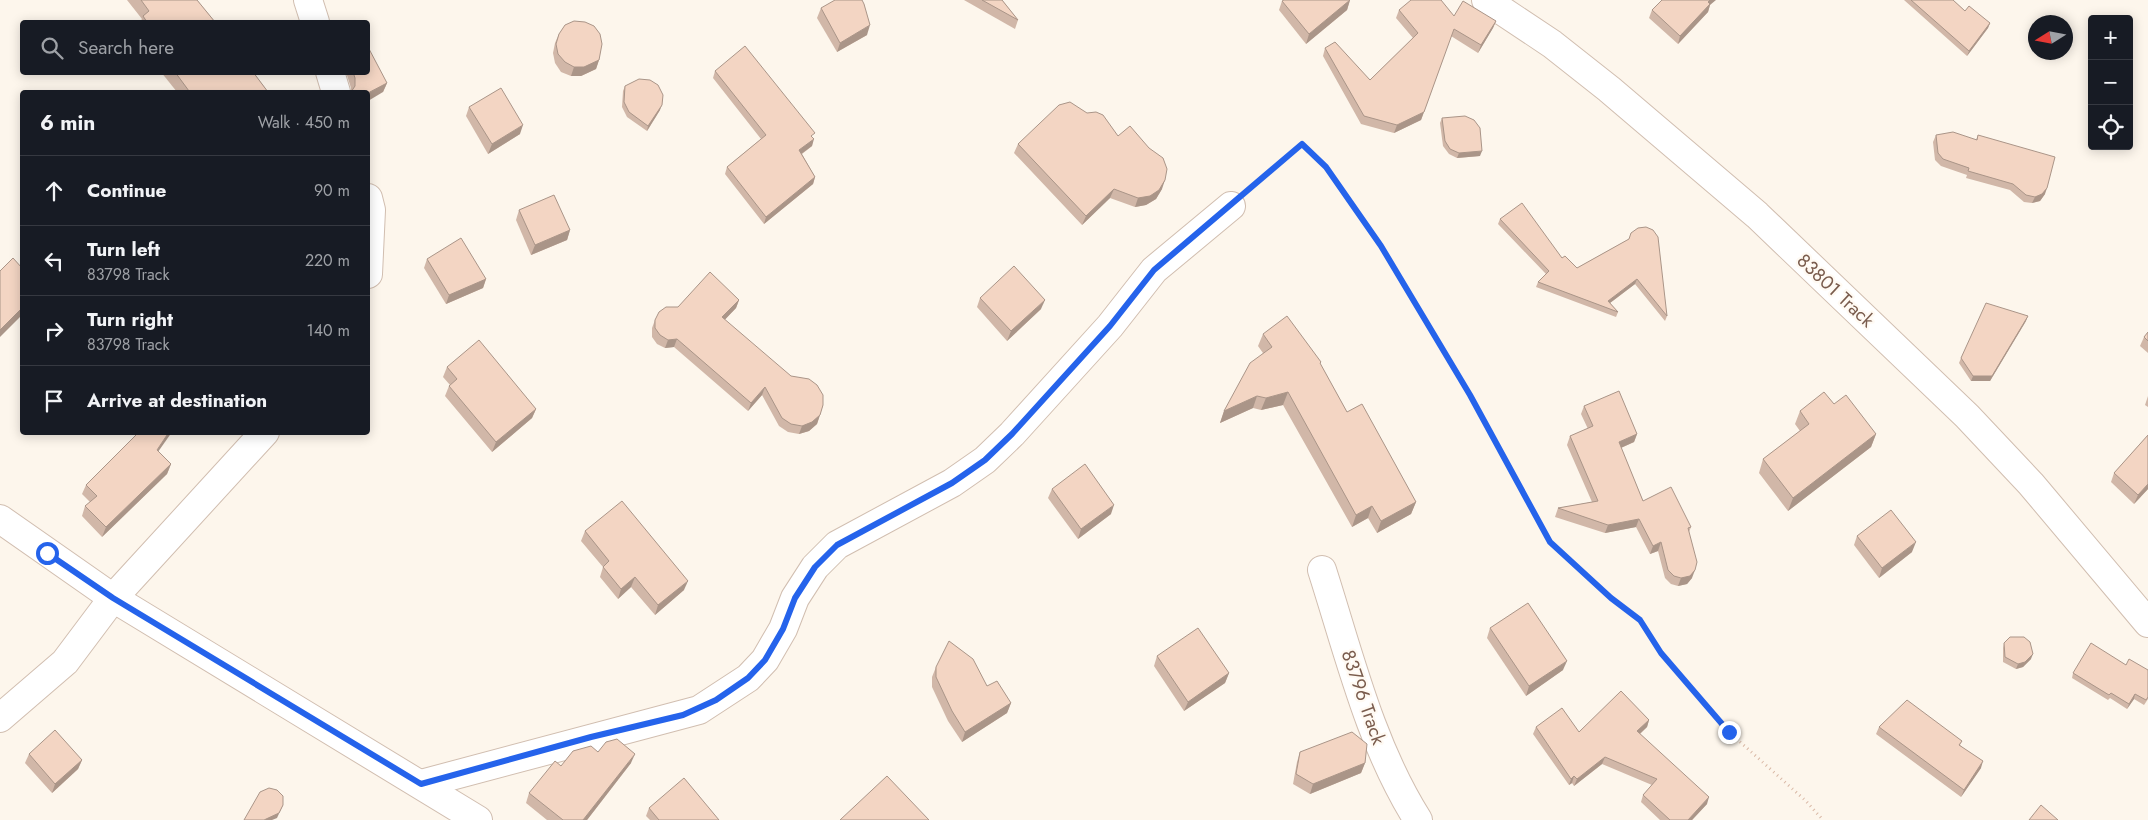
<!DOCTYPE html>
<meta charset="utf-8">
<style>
body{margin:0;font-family:Jost,sans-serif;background:#242831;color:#f1f3f6}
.controls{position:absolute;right:15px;top:15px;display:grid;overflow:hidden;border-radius:5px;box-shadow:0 2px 12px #0003}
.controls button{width:45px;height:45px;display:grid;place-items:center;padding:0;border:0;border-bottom:1px solid #363941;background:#171b24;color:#f1f3f6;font:25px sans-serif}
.compass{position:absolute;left:2028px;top:15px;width:45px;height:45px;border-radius:50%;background:#171b24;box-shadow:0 2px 12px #0003;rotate:259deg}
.stop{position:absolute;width:15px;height:15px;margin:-11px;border:4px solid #2563eb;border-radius:50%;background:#fff}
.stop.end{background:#2563eb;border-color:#fff;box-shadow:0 1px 5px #0008}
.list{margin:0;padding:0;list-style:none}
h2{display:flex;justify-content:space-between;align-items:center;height:65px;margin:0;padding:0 20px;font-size:21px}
h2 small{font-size:16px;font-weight:400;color:#9ea1a6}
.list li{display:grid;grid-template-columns:32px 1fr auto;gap:15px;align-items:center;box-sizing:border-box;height:70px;padding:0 20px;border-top:1px solid #363941}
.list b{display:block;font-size:19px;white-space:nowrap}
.list p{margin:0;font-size:16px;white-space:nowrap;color:#9ea1a6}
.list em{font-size:16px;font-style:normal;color:#9ea1a6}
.icon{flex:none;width:28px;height:28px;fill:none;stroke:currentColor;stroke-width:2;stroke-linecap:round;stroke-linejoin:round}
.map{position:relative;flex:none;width:2148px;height:820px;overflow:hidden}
.search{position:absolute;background:#171b24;box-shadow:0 2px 12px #0003;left:20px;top:20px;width:350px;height:55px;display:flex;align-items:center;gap:12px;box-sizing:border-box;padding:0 18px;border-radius:5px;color:#9ea1a6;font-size:19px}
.panel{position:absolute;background:#171b24;box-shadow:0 2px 12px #0003;left:20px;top:90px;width:350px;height:345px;border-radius:5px}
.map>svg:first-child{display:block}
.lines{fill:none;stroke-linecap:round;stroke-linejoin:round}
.minor-casing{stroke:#d1beb0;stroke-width:30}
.path{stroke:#d9b8a5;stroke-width:3;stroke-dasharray:1 4;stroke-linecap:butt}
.minor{stroke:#fff;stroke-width:28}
.wall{fill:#d1b7a8}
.shaded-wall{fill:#aa9588}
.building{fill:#f3d5c3;stroke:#aa9588}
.route{stroke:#2563eb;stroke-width:6}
.labels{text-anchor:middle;stroke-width:4.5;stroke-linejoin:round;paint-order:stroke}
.street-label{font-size:19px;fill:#7a5c4d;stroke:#fffaf3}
</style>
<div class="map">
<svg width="2148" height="820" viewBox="0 0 2148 820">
<rect width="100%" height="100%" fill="#fdf6ec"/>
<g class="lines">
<defs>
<g id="minor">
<path d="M308,0l7,22"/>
<path d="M1486,0l66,44 57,45 148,126 210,201 64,68 117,139"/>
<path d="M330,72l6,20"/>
<path d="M368,198l3,12 -3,64"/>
<path d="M0,519l113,79 365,222"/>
<path d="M1322,570c27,84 48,174 96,250"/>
<path d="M0,718l65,-56 48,-64 152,-166"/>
<path d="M421,784l278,-74 49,-32 17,-18 18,-31 12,-31 20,-31 22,-22 115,-62 33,-23 27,-26 98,-108 44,-56 77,-64"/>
</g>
</defs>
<!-- minor casing -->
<use href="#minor" class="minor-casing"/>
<!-- path -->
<path class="path" d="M1255,185l46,-41 25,23 55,79 89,149 80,147 61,56 29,22 21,33 68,79 77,69 17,19"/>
<!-- minor -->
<use href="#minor" class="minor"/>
</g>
<!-- wall -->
<g class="wall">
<path d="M127,0h70l18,22h-75l2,-3z"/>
<path d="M964,0h38l16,20 -3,9z"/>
<path d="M1350,0l-3,10 -41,34 -27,-34 3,-9z"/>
<path d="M1904,0h49l12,11 25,12 -2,5 -21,28z"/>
<path d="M1710,5l-2,7 -30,32 -29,-26 3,-8z"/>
<path d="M821,8l46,27 -30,17 -20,-34z"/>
<path d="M1399,10l97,11 -3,7 -15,25 -27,-17 -30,84 -27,13 -33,-9 -38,-68 2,-8 45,32 43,-42 -17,-20z"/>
<path d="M559,34l40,26 -3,9 -15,7h-10l-10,-4 -6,-9 -2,-10 2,-10z"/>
<path d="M715,71l98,67 -1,8 -10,8 13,23 -2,7 -49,40 -39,-50 2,-7 34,-28 -48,-61z"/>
<path d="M161,72h92l15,20h-91z"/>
<path d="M346,72h22l19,11 -4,9h-32v-4z"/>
<path d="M625,86l35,24 -13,21 -20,-14 -5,-10 1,-16z"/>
<path d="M469,107l51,27 -32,20 -22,-38z"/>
<path d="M1442,118l38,38 -23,2 -8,-4 -6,-8 -3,-23z"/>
<path d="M1936,135l40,5 2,-5 67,59 -5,7 -8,2 -8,-1 -14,-12 -44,-12 1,-3 -26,-9 -6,-6 -2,-18z"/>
<path d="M1118,136l44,53 -6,10 -10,6 -11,2 -25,-9 -28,27 -68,-72 4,-9z"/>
<path d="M519,210l51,20 -3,10 -36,15 -15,-35z"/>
<path d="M1500,219l77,49 52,-29 38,77 -2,5 -30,-37 -25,19 8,9 -2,5 -80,-30 2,-5 8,-8 -48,-50z"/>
<path d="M427,259l59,20 -3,9 -37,16 -22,-36z"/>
<path d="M980,298l61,11 -34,32 -30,-34z"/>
<path d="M739,300l-3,8 -12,12 99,85 -6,19 -8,7 -10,3 -11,-2 -9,-6 -17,-31 -14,16 -74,-64 -9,1 -8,-4 -5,-7v-9l3,-8 23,-13z"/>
<path d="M2026,321l-36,60h-19l-12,-18 2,-5z"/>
<path d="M2148,332v21l-8,-7 4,-9z"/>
<path d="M1263,334l57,30 27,48 69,90 -5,12 -34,19 -9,-15 -16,9 -69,-122 -22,5 -8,-2 -33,15 4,-12 39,-58 -5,-7z"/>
<path d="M447,367l89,42 -4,9 -40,34 -47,-56 4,-10 1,-1 -7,-8z"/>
<path d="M2148,396v11l-3,-2z"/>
<path d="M1834,404l42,30 -5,13 -83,64 -29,-38 4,-14 37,-28 -5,-7 5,-13z"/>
<path d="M1584,406l53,28 -3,8 -13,6 22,53 48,26 -2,5 3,46 -5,6 -9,2 -7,-2 -6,-6 -7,-27 -8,3 -14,-27 -31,6 -50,-16 3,-9 34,-6 -25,-57 3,-9 18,-7 -7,-15z"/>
<path d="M2148,435v54l-14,15 -23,-22 3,-9z"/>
<path d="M158,452l13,12 -4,10 -65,63 -20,-21 3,-10 5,-4 -8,-8 4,-9z"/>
<path d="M1052,489l59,25 -33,25 -30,-41z"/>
<path d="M585,531l99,59 -29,25 -24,-28 -13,12 -18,-22 3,-10 -22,-26z"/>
<path d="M1857,536l55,16 -33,26 -25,-33z"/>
<path d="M1490,628l73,42 -37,26 -39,-58z"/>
<path d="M2004,643l27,16 -8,8 -7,2 -13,-7v-14z"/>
<path d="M1157,656l72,17 -4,10 -41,28 -30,-45z"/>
<path d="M2126,665l22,5v29l-4,6 -10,-6 -7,10 -17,-11 -2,2 -36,-22 1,-5z"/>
<path d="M936,667l51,19 24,17 -4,10 -45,29 -14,-21 -16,-34v-10z"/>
<path d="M1649,720l-2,7 -7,7 67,70 -15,16h-32l-19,-18 2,-7 9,-10 -50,-21 -28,22 -2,-3 -3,2 -36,-51 3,-7 43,5z"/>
<path d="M1879,727l83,14 -2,4 21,23 -20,29 -85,-63z"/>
<path d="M598,752l33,11 -44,57h-40l-21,-17 3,-10 32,-27z"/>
<path d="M1300,752l65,11 -4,10 -51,21 -17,-10 4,-22z"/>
<path d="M29,754l53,6 -4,9 -26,24 -27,-30z"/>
<path d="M649,808l70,12h-69l-4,-4z"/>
</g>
<!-- shaded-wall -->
<g class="shaded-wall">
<path d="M1350,0l-3,10 -41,34 3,-10z"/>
<path d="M1710,0h6l-6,5 -2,7 -30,32 2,-8z"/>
<path d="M1496,21l-3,7 -15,25 3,-8z"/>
<path d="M1990,23l-2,5 -21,28 2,-5z"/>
<path d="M870,25l-3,10 -30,17 3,-9z"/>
<path d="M599,60l-3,9 -15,7h-10l3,-9z"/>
<path d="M387,83l-4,9 -15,9v-8z"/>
<path d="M662,105l-2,5 -13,21 1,-5z"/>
<path d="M1424,112l-3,8 -27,13 3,-8z"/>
<path d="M523,125l-3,9 -32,20 4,-10z"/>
<path d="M814,139l-2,7 -15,11 2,-7z"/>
<path d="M1482,151l-2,5 -23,2 2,-5z"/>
<path d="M815,177l-2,7 -49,40 2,-7z"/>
<path d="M1165,180l-3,9 -6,10 -10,6 -11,2 3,-9z"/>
<path d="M2047,188l-2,6 -5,7 -8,2 3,-6z"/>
<path d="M1114,189l-4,9 -28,27 4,-9z"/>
<path d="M570,230l-3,10 -36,15 4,-10z"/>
<path d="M486,279l-3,9 -37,16 3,-9z"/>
<path d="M1637,279l-2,5 -29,22 2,-5z"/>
<path d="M739,300l-3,8 -17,18 3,-9z"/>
<path d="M1045,300l-4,9 -34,32 4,-10z"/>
<path d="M22,308v7l-22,22v-7z"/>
<path d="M2028,316l-2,5 -36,60h-19l2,-5z"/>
<path d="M677,339l-3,8 -9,1 3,-8z"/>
<path d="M765,387l-3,8 -14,16 3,-8z"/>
<path d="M1288,392l-5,13 -22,5 5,-12z"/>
<path d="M1257,396l-4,12 -33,15 4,-12z"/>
<path d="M536,409l-4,9 -40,34 4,-10z"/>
<path d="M820,415l-3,9 -8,7 -10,3 3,-8z"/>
<path d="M169,432h3l-19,27 4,-9z"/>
<path d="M1637,434l-3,8 -18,8 3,-8z"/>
<path d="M1876,434l-5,13 -83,64 5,-13z"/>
<path d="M171,464l-4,10 -65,63 4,-10z"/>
<path d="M2148,484v5l-14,15 4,-9z"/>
<path d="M1416,502l-5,12 -34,19 4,-12z"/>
<path d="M1114,505l-3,9 -33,25 3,-10z"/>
<path d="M1372,506l-4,12 -16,9 4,-12z"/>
<path d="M1639,519l-3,8 -31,6 3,-8z"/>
<path d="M1661,542l-3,9 -8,3 3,-8z"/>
<path d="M1916,542l-4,10 -33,26 3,-10z"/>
<path d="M1695,570l-3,8 -5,6 -9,2 3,-8z"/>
<path d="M635,577l-4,10 -13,12 3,-10z"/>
<path d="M688,581l-4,9 -29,25 3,-10z"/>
<path d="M2033,654l-2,5 -8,8 -7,2 2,-5z"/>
<path d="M1567,661l-4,9 -37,26 3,-10z"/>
<path d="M1229,673l-4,10 -41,28 4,-9z"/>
<path d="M2135,694l-1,5 -7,10 2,-5z"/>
<path d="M1011,703l-4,10 -45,29 3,-10z"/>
<path d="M1649,720l-2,7 -12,11 2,-7z"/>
<path d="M635,754l-4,9 -44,57h-4z"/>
<path d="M1605,757l-3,7 -28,22 3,-7z"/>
<path d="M82,760l-4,9 -26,24 3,-9z"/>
<path d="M1983,761l-2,7 -20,29 3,-7z"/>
<path d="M1365,763l-4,10 -51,21 3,-10z"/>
<path d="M1574,776l-2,7 -3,2 2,-6z"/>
<path d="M1709,797l-2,7 -15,16h-4z"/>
<path d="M283,805l-6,13 -5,2h-8z"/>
</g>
<!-- building -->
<g class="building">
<path d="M141,0h56l18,22h-68l-4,-6 6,-5z"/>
<path d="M835,0h27l2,4 6,21 -30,18 -19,-35z"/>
<path d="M982,0h20l16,20z"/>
<path d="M1284,0h66l-41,34 -27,-33z"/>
<path d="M1411,0h30l13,16 9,-15 33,20 -15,24 -27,-16 -30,83 -27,13 -33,-9 -39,-68 10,-6 35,38 48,-47 -19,-23z"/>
<path d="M1662,0h48l-2,2 2,2 -30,32 -28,-26z"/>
<path d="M1911,0h42l12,11 4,-5 21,17 -21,28z"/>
<path d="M574,21l11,1 9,4 6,8 2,10 -3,16 -15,7h-10l-9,-5 -7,-8 -2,-10 3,-10 6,-9z"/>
<path d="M745,46l70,87 -4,3 3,3 -15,11 16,27 -49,40 -39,-50 39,-32 -51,-64z"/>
<path d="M368,47l19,36 -19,10 -17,-1 4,-6v-8l-2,-6h15z"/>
<path d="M175,72h78l15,20h-81l2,-1z"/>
<path d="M639,79l11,1 8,5 5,10 -1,10 -14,21 -19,-14 -5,-10 1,-16z"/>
<path d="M501,88l22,37 -31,19 -23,-37z"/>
<path d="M1070,102l17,11 9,-1 7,3 15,21 12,-10 19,22 14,10 4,11 -2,11 -6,10 -9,6 -12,2 -24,-9 -28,27 -68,-72 41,-39z"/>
<path d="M1465,116l9,4 6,8 2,23 -23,2 -9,-4 -5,-8 -3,-23z"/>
<path d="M1953,132l24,8 1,-5 77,22 -8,31 -5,6 -7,3 -9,-2 -13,-11 -45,-13 1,-3 -26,-9 -5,-6 -2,-18z"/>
<path d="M554,195l16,35 -35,15 -16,-35z"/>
<path d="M1522,203l40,55 3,-2 12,12 52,-29 2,-6 7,-5 8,-1 7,3 5,7 9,79 -30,-37 -29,22 10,11 -80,-30 11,-11 -49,-52z"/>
<path d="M461,238l25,41 -37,16 -22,-36z"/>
<path d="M13,258l9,10v40l-22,22v-59z"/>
<path d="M1014,266l31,34 -34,31 -31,-33z"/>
<path d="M710,272l29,28 -17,17 69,59 18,3 8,6 6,10v10l-3,10 -8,7 -10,4 -11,-2 -9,-6 -17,-31 -14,16 -74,-64 -9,1 -8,-5 -5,-7v-8l4,-8 7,-5h12z"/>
<path d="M1986,303l42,13 -36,60h-19l-12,-18z"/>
<path d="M1287,316l34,46 -1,1 27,49 15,-8 54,98 -35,19 -9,-15 -16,9 -68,-123 -22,6 -9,-2 -33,15 26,-48 22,-16 -9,-13z"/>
<path d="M2148,332v9l-4,-4z"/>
<path d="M479,340l57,69 -40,33 -47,-56 8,-7 -10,-12z"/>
<path d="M1619,391l18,43 -18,8 24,59 28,-14 20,40 -3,1 9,34 -2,8 -5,6 -9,2 -7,-2 -6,-6 -7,-28 -8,4 -14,-27 -31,6 -50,-17 40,-7 -28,-65 23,-10 -9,-20z"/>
<path d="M1824,392l10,12 12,-9 30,39 -83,64 -30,-39 46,-35 -9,-13z"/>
<path d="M139,432h30l-12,18 14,14 -65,63 -21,-21 12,-10 -11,-11z"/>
<path d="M2148,435v49l-10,11 -24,-22z"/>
<path d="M1085,464l29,41 -33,24 -29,-40z"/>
<path d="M622,501l66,80 -30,24 -23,-28 -14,12 -18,-22 6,-6 -24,-30z"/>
<path d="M1891,510l25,32 -34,26 -25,-32z"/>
<path d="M1528,603l39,58 -38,25 -39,-58z"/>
<path d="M1198,628l31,45 -41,29 -31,-46z"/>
<path d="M2010,637h14l6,5 3,12 -8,8 -7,2 -13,-7 -1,-14z"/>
<path d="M949,641l24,18 14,27 10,-5 14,22 -46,29 -13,-21 -16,-34v-10z"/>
<path d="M2091,643l35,22 3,-6 19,11v27l-2,3 -11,-6 -6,10 -18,-11 -2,2 -36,-22z"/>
<path d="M1621,691l28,29 -12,11 72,66 -21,23h-18l-27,-25 14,-16 -52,-22 -28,22 -3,-3 -3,3 -35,-52 26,-19 17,24z"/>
<path d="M1907,700l55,41 -3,4 24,16 -19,29 -85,-63z"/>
<path d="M55,730l27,30 -27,24 -26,-30z"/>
<path d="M1352,732l15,12 -2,19 -52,21 -17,-10 4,-22z"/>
<path d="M617,739l18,15 -52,66h-20l-34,-27 26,-32 6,5 12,-15 18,-5 7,6 8,-10z"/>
<path d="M887,776l42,44h-89z"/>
<path d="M684,778l35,42h-60l-10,-12z"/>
<path d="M269,788l8,2 6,6v9l-4,8 -15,7h-20l16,-28z"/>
<path d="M2041,805l17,15h-29z"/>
</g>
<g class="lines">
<!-- route -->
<path class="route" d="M47,553l66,45 308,186 170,-47 92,-22 33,-15 32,-22 17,-18 18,-31 12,-31 20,-31 22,-22 115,-62 33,-23 27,-26 98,-108 44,-56 148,-126 24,23 55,79 89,149 80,147 61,56 29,22 21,33 68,79"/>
</g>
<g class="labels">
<!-- street labels -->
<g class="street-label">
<text transform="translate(1836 290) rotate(43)" y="7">83801 Track</text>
<text transform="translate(1364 697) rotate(71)" y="7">83796 Track</text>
</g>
</g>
</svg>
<div class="controls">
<button>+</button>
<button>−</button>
<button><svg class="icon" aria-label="locate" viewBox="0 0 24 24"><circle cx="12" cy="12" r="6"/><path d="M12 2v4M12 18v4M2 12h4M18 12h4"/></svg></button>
</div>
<svg class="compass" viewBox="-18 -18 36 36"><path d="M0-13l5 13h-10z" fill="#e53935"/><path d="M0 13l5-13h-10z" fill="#9ea1a6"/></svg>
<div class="stop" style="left:47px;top:553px"></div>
<div class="stop end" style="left:1729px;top:732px"></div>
<div class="search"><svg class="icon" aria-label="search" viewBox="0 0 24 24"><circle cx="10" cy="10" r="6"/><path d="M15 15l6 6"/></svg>Search here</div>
<section class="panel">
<h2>6 min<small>Walk · 450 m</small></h2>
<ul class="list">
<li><svg class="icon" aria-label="ahead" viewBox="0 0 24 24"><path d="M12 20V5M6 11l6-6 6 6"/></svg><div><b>Continue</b></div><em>90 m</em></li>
<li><svg class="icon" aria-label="left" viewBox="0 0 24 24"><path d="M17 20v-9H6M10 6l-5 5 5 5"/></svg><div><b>Turn left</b><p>83798 Track</p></div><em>220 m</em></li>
<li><svg class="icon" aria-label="right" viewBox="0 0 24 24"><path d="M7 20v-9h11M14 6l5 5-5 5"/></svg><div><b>Turn right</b><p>83798 Track</p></div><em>140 m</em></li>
<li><svg class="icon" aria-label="arrive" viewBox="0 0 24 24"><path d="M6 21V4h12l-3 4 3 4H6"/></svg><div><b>Arrive at destination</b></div></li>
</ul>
</section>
</div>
